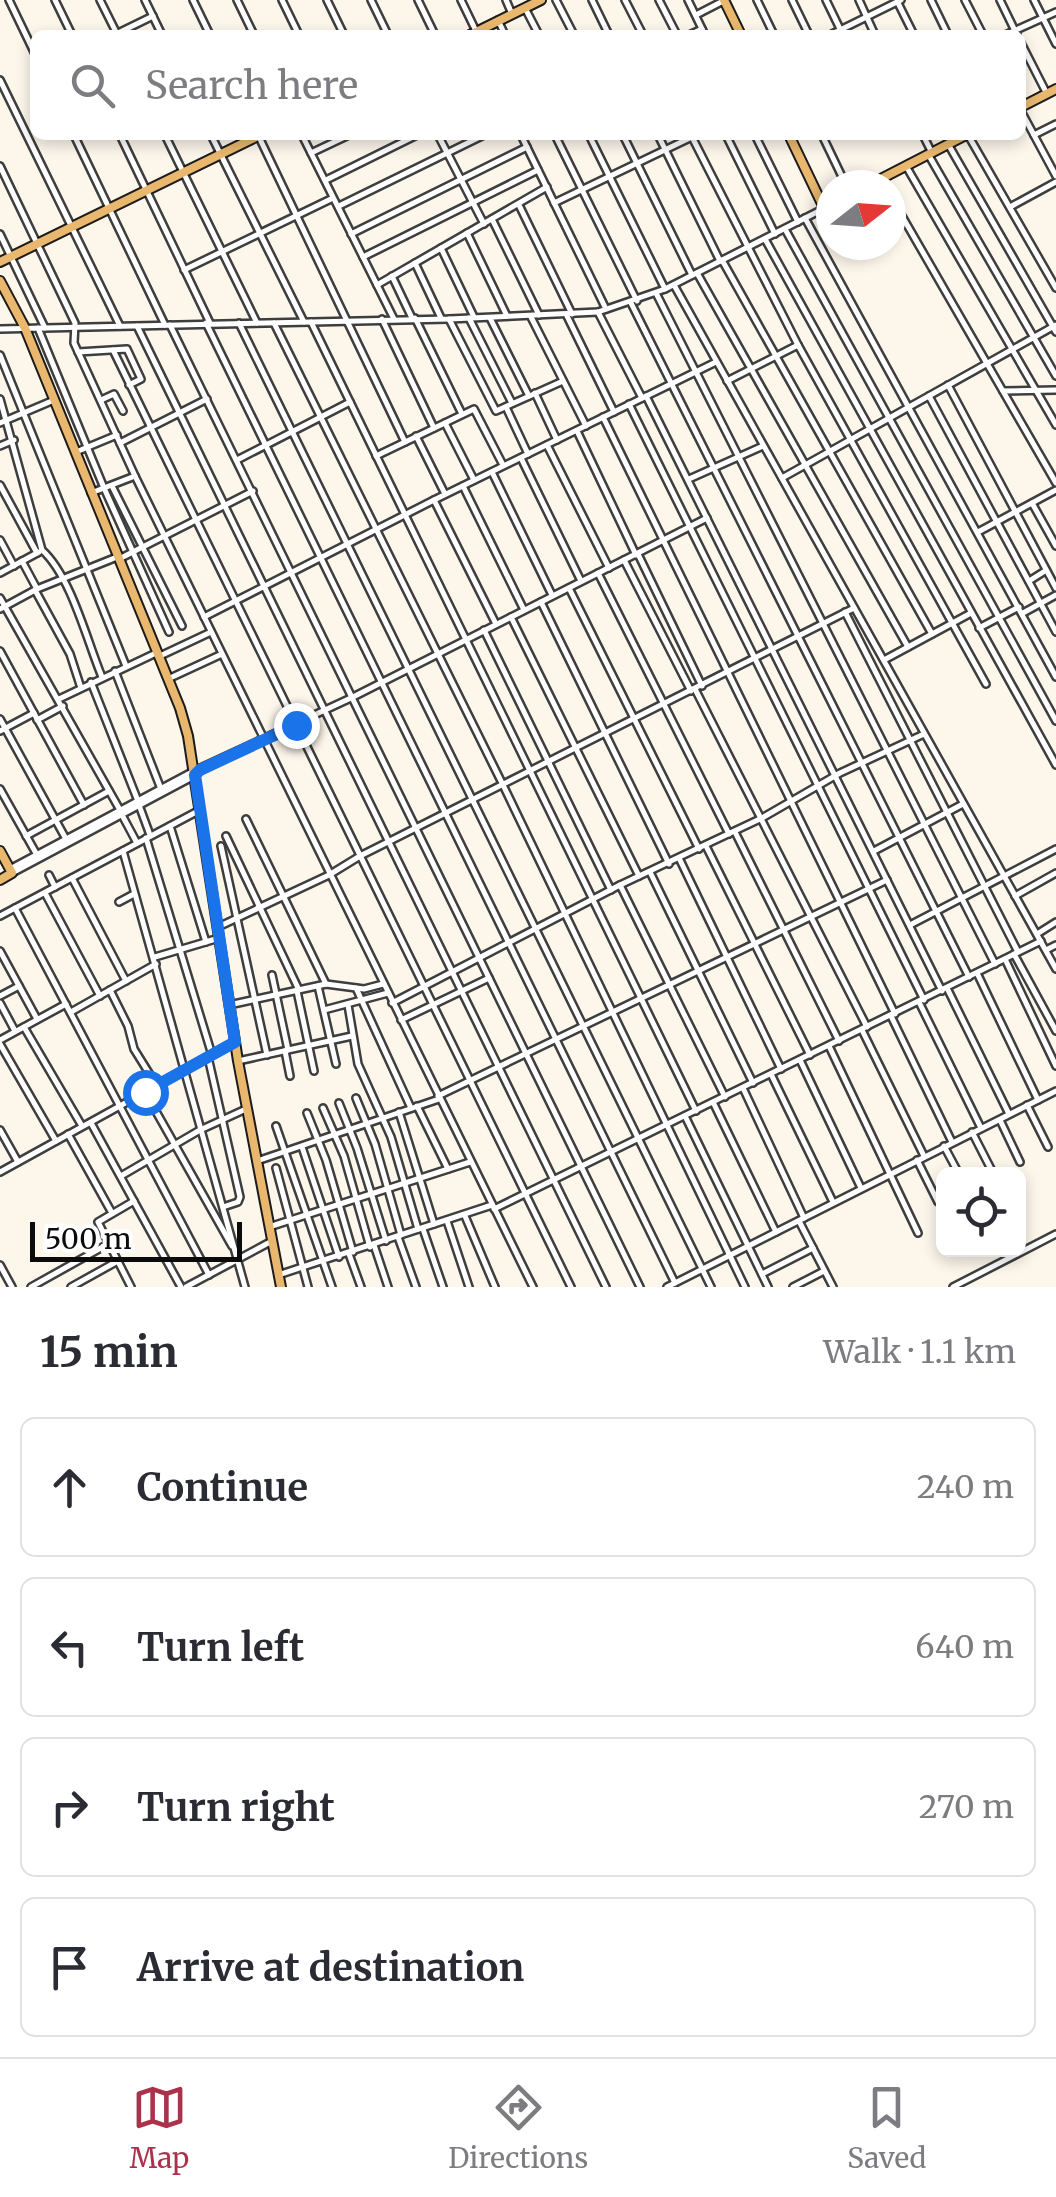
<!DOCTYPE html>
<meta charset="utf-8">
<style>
body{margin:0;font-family:Merriweather,serif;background:#f2f2f3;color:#2b2b33}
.controls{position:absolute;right:30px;bottom:30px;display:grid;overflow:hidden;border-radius:15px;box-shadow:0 5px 15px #0003}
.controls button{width:90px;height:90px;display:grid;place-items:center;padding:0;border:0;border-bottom:2px solid #e1e1e2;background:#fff;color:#2b2b33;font:50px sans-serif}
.compass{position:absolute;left:816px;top:170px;width:90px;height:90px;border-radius:50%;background:#fff;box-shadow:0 5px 15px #0003;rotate:73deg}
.scale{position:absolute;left:30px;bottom:25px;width:212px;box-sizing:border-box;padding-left:10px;border:5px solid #0b0b0b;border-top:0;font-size:28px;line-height:35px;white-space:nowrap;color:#0b0b0b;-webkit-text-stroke:8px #fff;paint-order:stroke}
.stop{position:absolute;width:30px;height:30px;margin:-22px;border:8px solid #1a73e8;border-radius:50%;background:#fff}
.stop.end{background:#1a73e8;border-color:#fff;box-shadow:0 2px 10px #0008}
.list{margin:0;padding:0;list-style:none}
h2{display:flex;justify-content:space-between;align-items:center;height:130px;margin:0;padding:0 40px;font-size:42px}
h2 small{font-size:32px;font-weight:400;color:#7c7c81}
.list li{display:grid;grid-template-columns:65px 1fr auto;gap:30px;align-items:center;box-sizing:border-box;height:140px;margin:0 20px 20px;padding:0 20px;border:2px solid #e1e1e2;border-radius:15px}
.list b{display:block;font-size:38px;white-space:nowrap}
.list em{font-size:32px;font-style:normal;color:#7c7c81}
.icon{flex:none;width:55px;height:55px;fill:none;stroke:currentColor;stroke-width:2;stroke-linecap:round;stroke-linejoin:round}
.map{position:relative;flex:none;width:1056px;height:1287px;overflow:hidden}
.search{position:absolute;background:#fff;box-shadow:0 5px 15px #0003;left:30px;right:30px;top:30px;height:110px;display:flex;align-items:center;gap:25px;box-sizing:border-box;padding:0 35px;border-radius:15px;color:#7c7c81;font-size:38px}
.sheet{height:770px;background:#fff}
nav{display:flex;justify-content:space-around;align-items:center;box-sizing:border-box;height:140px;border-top:2px solid #e1e1e2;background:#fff;font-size:28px;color:#7c7c81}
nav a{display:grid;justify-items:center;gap:5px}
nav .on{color:#aa334b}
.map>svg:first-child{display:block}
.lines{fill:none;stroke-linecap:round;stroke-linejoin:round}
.minor-casing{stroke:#3e3e3e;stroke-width:10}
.major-casing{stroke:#1c1c1c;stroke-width:12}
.minor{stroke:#fff;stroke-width:5}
.major{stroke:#e9b86e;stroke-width:8}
.route{stroke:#1a73e8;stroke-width:12}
</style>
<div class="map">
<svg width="1056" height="1287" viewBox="0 0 1056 1287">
<rect width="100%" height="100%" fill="#fdf6eb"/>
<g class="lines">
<defs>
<g id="minor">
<path d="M9,0l26,54"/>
<path d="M55,0l17,35"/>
<path d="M100,0l16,32"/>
<path d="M145,0l17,35"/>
<path d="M193,0l17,35"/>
<path d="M237,0l17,35"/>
<path d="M282,0l17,35"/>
<path d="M327,0l17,35"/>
<path d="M371,0l17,35"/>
<path d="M418,0l17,35"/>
<path d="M461,0l15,31"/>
<path d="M506,0l6,14"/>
<path d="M556,0l18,35"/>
<path d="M592,0l17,35"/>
<path d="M625,0l18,35"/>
<path d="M659,0l18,35"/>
<path d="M688,0l17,35"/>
<path d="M757,0l17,35"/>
<path d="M792,0l17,35"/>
<path d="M826,0l17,35"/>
<path d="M859,0l16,35"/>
<path d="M931,0l17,35"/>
<path d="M965,0l18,35"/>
<path d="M1000,0l17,35"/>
<path d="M1034,0l22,44"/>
<path d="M898,3l16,32"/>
<path d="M525,8l14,27"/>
<path d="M696,15l29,-15"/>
<path d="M498,20l7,15"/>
<path d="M114,35l39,-19"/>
<path d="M689,35l13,-6"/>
<path d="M830,35l71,-35"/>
<path d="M1005,35l51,-23"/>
<path d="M1021,43l26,51"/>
<path d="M0,80l120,246"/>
<path d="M1021,111l35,65"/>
<path d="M74,135l91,190"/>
<path d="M120,135l90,188"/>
<path d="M165,135l92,188"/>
<path d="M211,135l93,187"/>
<path d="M258,135l147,307"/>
<path d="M302,135l92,184"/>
<path d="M438,135l46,89"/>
<path d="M521,135l85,174"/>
<path d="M555,135l82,166"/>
<path d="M589,135l76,154"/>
<path d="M623,135l69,140"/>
<path d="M658,135l62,126"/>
<path d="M691,135l107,210 188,339"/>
<path d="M726,135l49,99"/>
<path d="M755,135l43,87"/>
<path d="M822,135l24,50"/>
<path d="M923,135l9,18"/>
<path d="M968,135l88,153"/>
<path d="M1034,135l22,-11"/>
<path d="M948,144l108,188"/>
<path d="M311,153l38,-18"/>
<path d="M928,154l128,222"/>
<path d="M0,166l75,157 -1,20 61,133 398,811"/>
<path d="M906,166l150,259"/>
<path d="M326,180l91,-45"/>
<path d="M891,197l165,286"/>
<path d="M554,203l142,-68"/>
<path d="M519,205l53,109"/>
<path d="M339,206l145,-71"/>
<path d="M1010,207l46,-25"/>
<path d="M805,218l251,459"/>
<path d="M492,219l47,96"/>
<path d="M785,229l271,492"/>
<path d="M467,233l40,83"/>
<path d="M0,234l45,94"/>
<path d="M351,234l176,-87"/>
<path d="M765,239l291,526"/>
<path d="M441,248l33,69"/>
<path d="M363,257l175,-87"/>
<path d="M722,260l210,374"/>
<path d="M415,263l26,55"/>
<path d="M184,270l149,-72"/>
<path d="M697,273l211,374"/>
<path d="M392,276l20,42"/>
<path d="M377,285l170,-98"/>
<path d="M674,285l382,684"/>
<path d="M656,293l339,671"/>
<path d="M631,303l338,674"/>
<path d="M598,312l44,86"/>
<path d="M567,316l47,96"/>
<path d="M531,317l55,109"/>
<path d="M415,318l47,96"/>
<path d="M469,318l43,85"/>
<path d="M490,318l39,78"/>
<path d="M382,319l52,109"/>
<path d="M449,319l47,92 67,-30"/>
<path d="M311,322l385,789"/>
<path d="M206,323l469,960"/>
<path d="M239,323l472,964"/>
<path d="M274,323l229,462 242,502"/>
<path d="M170,325l470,962"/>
<path d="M137,326l469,961"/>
<path d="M38,328l66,160 65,144"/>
<path d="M0,329l449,-10 149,-7 67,-23 158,-80"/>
<path d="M113,350l458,937"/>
<path d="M78,352l49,-3 14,30 -12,6"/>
<path d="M0,355l126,311"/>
<path d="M727,381l71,-36"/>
<path d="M948,385l108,203"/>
<path d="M1003,391l53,-1"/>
<path d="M535,393l22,47"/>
<path d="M646,396l296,595"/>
<path d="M929,396l127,236"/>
<path d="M0,399l42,151c29,26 45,91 60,127"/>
<path d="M101,400l13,-6 9,17"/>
<path d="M629,404l295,596"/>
<path d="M506,407l22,47"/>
<path d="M603,417l292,597"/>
<path d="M0,423l54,-23"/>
<path d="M445,423l29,57"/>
<path d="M577,431l59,124"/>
<path d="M416,436l29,58"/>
<path d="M120,443l87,-44"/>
<path d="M547,445l62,123"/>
<path d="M0,446l14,-6"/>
<path d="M76,452l41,-17"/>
<path d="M376,456l98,-47 29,56"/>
<path d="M521,458l60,123"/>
<path d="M237,460l113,-58"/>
<path d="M492,472l60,123"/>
<path d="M782,478l274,-153"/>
<path d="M689,479l74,-33"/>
<path d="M0,485l37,68"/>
<path d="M112,486l70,140"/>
<path d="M463,486l61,124"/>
<path d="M91,493l44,-17"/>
<path d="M434,500l62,124"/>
<path d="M1032,503l24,43"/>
<path d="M978,532l78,-42"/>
<path d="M0,540l14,26"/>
<path d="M638,554l64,132"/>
<path d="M121,558l132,-67"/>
<path d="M624,560l67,131"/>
<path d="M22,561l15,28"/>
<path d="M0,573l39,-21"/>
<path d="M598,573l131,261"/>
<path d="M1029,581l16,-10"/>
<path d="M569,588l130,261"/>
<path d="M35,590l35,64 11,34"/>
<path d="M0,598l120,212"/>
<path d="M541,602l128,262"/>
<path d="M0,609l37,-20 80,-32"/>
<path d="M845,612l173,340"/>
<path d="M1023,613l33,-18"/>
<path d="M204,617l230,-117 282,-138"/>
<path d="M511,617l128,259"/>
<path d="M979,628l40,-21"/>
<path d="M484,630l127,260"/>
<path d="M0,651l84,154"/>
<path d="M160,656l51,-24"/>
<path d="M884,660l87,-47"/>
<path d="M115,671l46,118"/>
<path d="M168,679l54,-25"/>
<path d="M91,682l47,119"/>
<path d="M695,689l172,338"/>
<path d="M59,699l97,-46"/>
<path d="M0,719l66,120"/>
<path d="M37,720l26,-14"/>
<path d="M0,731l34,-18"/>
<path d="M0,789l37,66"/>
<path d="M139,805l11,30"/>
<path d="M122,815l15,28"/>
<path d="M246,819l80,165"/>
<path d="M170,826l36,116"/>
<path d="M735,832l104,209"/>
<path d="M26,836l83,-45"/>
<path d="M226,836l73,154"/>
<path d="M146,838l66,217"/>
<path d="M221,846l46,209"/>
<path d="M706,846l104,209"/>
<path d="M123,851l122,436"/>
<path d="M874,851l89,-47"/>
<path d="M679,858l102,211"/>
<path d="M10,869l184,-98 159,-74 354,-179"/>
<path d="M650,872l103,211"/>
<path d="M12,873l182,-97"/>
<path d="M49,875l6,12"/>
<path d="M72,878l54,103"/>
<path d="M620,885l105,212"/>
<path d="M45,893l55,103"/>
<path d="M1015,896l41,-23"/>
<path d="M119,902l15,-8"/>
<path d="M15,908l194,367"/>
<path d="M0,916l200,-106"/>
<path d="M910,925l146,-76"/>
<path d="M218,927l111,-52 31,-19 494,-248"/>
<path d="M1037,934l19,-12"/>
<path d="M1046,950l10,-5"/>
<path d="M0,951l37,68"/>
<path d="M1014,954l42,77"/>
<path d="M155,957l64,-19"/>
<path d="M1005,959l51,107"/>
<path d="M977,973l61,127"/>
<path d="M272,975l16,75"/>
<path d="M318,986l18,78"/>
<path d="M356,988l55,120"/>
<path d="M947,988l62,126"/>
<path d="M110,990l18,36 6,23 23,37"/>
<path d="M297,991l17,80"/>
<path d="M0,996l19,-10"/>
<path d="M919,1002l62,126"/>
<path d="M0,1003l15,28"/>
<path d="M392,1003l228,-118 142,-67 78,-45 84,-39"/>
<path d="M229,1005l97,-21 38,5 19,-5"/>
<path d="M348,1005l10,59 33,73 27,92"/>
<path d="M324,1010l64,-17"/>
<path d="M71,1012l85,-48"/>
<path d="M891,1016l61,126"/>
<path d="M401,1020l88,-42"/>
<path d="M24,1027l58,99"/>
<path d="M862,1030l62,126"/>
<path d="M0,1040l66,-36"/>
<path d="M0,1044l56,97"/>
<path d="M829,1046l89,187"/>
<path d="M285,1051l5,25"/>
<path d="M208,1057l32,140 -2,5 -15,5"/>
<path d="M800,1060l61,128"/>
<path d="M238,1061l114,-25"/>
<path d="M771,1074l62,128"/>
<path d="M743,1088l61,130"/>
<path d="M145,1092l87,154"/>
<path d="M438,1096l449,-216"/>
<path d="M356,1098l19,46 26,91"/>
<path d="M713,1102l63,130"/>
<path d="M339,1103l18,45 29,93"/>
<path d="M1027,1105l21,42"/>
<path d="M417,1106l31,63"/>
<path d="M323,1108l21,48 26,91"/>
<path d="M399,1112l35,112"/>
<path d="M307,1113l19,47 27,92"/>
<path d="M685,1116l83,171"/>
<path d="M1000,1120l20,42"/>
<path d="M91,1123l90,164"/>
<path d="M276,1126l56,161"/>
<path d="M0,1130l18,32"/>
<path d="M972,1132l21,41"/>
<path d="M68,1134l44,79"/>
<path d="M944,1146l15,28"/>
<path d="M302,1147l37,110"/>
<path d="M917,1160l21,42"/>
<path d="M257,1161l182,-62"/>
<path d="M276,1168l32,119"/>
<path d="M0,1172l234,-129"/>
<path d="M121,1176l79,-46 46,-21"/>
<path d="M494,1209l547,-268"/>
<path d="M465,1216l30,71"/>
<path d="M447,1221l22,66"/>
<path d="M799,1221l34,66"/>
<path d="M269,1227l201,-65"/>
<path d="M423,1229l20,58"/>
<path d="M398,1237l18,50"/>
<path d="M374,1245l14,42"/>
<path d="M349,1254l12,33"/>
<path d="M0,1265l12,22"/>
<path d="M762,1274l51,-26"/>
<path d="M278,1275l214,-70"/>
<path d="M31,1287l77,-43"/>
<path d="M71,1287l45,-25"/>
<path d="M131,1287l-33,-65 36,-21"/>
<path d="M186,1287l86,-46"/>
<path d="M667,1287l389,-196"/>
<path d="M793,1287l31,-16"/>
<path d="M953,1287l103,-53"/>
</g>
<g id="major">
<path d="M724,0l17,35"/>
<path d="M470,35l71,-35"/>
<path d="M1021,107l35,-18"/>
<path d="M789,135l35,73 7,-3"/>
<path d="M869,185l97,-50"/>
<path d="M0,262l260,-127"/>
<path d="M0,281l25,47 155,380 8,28 50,325 43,226"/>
<path d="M0,851l12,22 -12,7"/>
</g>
</defs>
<!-- minor casing -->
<use href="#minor" class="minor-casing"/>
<!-- major casing -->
<use href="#major" class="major-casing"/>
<!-- minor -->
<use href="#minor" class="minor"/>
<!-- major -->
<use href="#major" class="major"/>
</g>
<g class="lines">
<!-- route -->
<path class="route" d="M145,1092l90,-50 -40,-267 5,-5 96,-45"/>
</g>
</svg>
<div class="controls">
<button><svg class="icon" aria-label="locate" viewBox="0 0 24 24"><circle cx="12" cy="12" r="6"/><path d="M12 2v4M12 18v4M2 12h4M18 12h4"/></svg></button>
</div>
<svg class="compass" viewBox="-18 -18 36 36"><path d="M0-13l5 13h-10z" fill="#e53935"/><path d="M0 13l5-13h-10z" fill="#7c7c81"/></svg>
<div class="scale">500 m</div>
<div class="stop" style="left:145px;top:1092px"></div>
<div class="stop end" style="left:296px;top:725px"></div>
<div class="search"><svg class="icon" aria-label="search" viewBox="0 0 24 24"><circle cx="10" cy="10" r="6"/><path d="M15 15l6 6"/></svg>Search here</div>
</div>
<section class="sheet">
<h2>15 min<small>Walk · 1.1 km</small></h2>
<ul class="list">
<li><svg class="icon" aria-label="ahead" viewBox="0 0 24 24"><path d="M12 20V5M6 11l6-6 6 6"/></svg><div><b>Continue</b></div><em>240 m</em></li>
<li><svg class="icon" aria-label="left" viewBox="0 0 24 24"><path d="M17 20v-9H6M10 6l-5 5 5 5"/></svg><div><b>Turn left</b></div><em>640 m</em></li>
<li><svg class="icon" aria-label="right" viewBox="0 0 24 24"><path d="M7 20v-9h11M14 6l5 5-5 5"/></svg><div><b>Turn right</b></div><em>270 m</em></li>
<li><svg class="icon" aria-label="arrive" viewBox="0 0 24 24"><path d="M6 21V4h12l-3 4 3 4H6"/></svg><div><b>Arrive at destination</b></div></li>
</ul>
</section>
<nav>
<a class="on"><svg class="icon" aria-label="map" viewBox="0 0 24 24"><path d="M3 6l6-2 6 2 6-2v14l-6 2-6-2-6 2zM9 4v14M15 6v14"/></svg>Map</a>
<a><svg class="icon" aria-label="directions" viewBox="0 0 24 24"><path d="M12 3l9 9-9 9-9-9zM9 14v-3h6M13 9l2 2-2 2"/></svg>Directions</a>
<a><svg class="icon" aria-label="saved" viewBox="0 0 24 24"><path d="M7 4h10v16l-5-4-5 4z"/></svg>Saved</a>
</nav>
